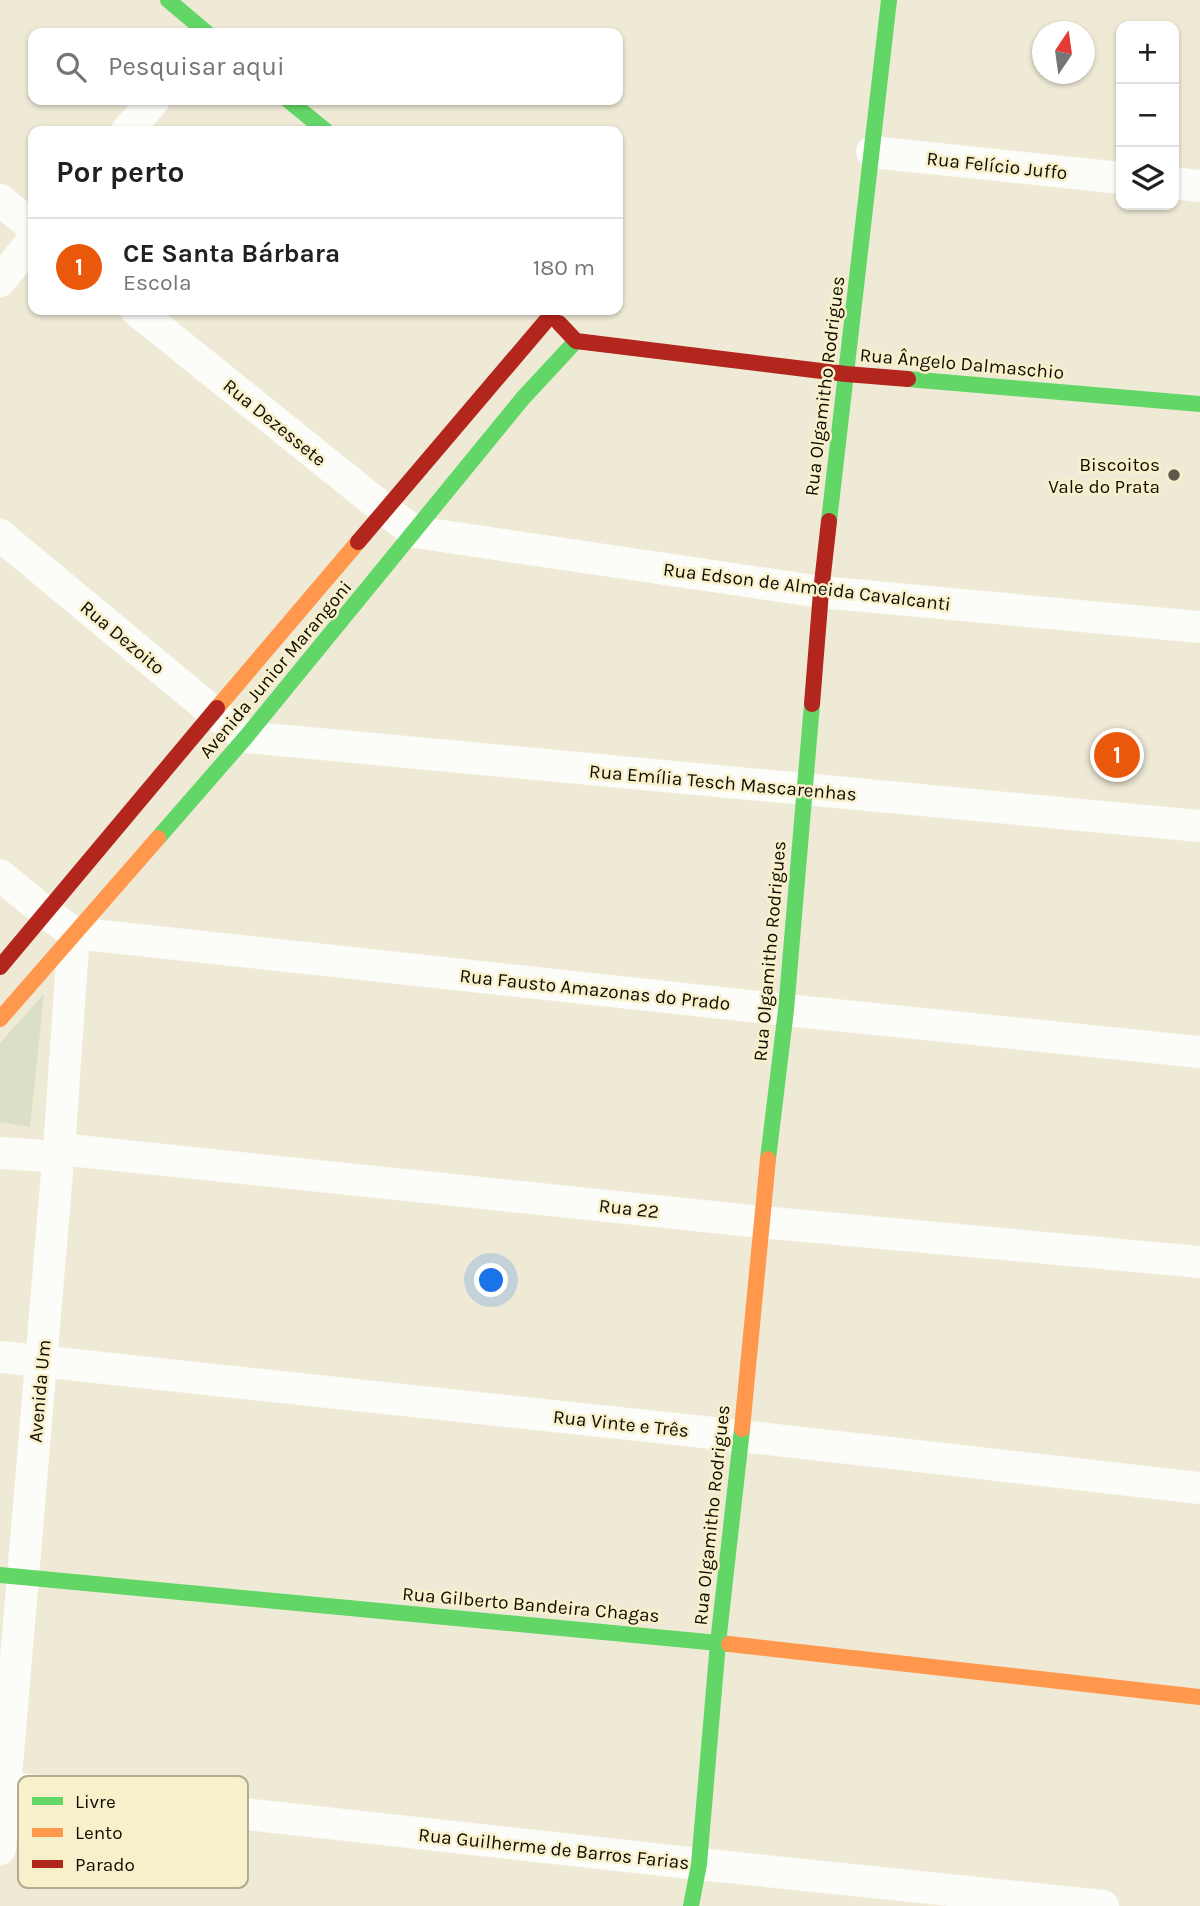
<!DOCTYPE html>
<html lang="pt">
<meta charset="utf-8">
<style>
body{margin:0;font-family:Karla,sans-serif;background:#f6f6f6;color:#202124}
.controls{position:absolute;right:21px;top:21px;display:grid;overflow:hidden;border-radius:14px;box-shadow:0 2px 5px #0004}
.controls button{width:63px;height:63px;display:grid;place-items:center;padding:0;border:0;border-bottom:2px solid #e0e0e0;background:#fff;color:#202124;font:35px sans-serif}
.compass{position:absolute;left:1032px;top:21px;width:63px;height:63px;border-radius:50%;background:#fff;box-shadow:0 2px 5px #0004;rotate:13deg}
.you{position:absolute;left:492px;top:1281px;width:24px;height:24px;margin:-18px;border:5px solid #fff;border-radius:50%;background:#1a73e8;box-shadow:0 0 0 10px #1a73e833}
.badge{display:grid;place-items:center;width:46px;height:46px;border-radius:50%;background:#ea580c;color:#fff;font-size:23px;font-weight:700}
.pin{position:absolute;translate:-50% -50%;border:4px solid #fff;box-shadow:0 2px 7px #0006}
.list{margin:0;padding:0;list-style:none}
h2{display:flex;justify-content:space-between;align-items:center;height:91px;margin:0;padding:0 28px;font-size:30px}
h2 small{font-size:23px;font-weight:400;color:#757577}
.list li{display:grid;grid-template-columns:46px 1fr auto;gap:21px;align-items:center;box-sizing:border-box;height:98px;padding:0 28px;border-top:2px solid #e0e0e0}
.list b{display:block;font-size:26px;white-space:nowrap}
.list p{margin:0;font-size:23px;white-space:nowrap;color:#757577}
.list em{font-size:23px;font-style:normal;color:#757577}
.icon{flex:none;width:38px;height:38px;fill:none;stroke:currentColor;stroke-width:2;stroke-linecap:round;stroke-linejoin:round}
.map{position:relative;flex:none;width:1200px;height:1906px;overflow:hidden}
.search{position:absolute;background:#fff;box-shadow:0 2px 5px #0004;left:28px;top:28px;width:595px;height:77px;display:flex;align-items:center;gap:18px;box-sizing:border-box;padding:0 24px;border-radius:14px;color:#757577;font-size:26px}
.panel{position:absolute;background:#fff;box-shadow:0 2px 5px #0004;left:28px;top:126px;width:595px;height:189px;border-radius:14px}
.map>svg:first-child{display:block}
.green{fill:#dadfc6}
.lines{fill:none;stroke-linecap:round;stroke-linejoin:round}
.street{stroke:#fcfcf9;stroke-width:32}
.fast{stroke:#63d668;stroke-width:16}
.slow{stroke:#ff974d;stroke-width:16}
.jam{stroke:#b3261e;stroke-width:16}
.poi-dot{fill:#5d5a4c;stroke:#f8f0cb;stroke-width:2.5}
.labels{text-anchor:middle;stroke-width:5;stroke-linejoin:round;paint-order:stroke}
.street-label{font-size:19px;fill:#0f0c02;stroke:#f8f0cb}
.poi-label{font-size:19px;fill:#0f0c02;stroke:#f8f0cb;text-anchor:end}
.key{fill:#f8f0cb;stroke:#b2ac8f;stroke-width:2}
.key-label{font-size:19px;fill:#0f0c02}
</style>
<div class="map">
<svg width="1200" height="1906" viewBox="0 0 1200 1906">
<rect width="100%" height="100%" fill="#eeead6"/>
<!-- green -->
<path class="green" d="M44,994l-14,133 -30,-5v-79z"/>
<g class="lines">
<!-- street -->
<g class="street">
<path d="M127,131l27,-31"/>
<path d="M872,152l249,26"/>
<path d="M1174,183l26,3"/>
<path d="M0,200l33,27"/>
<path d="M0,281l33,-41"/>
<path d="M136,310l249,200 30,22 406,60 379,35"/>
<path d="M0,535l213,177 33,25 954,89"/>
<path d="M0,875l45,37 29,21 712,77 414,42"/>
<path d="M59,1149l702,73 439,40"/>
<path d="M0,1153l59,4"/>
<path d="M0,1357l741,79 459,52"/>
<path d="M0,1787l699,77 404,42"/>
<path d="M0,1849l59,-700 15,-216"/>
</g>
<!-- fast -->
<g class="fast">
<path d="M168,0l39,33"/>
<path d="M288,100l38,31"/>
<path d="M908,379l292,25"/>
<path d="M829,521l60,-521"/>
<path d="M158,838l88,-101 277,-339 53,-57"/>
<path d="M768,1159l18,-149 26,-306"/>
<path d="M0,1575l729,69"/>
<path d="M691,1906l8,-42 19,-221 24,-214"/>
</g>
<!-- slow -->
<g class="slow">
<path d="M217,708l141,-166"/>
<path d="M0,1019l158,-181"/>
<path d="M742,1429l26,-270"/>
<path d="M729,1644l471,53"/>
</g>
<!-- jam -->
<g class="jam">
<path d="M559,323l17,18 270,33 62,5"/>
<path d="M358,542l193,-227"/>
<path d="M812,704l9,-112 8,-71"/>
<path d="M0,967l217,-259"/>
</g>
</g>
<!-- markers -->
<circle class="poi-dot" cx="1174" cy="475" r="7"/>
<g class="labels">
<!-- street labels -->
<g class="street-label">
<text transform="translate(997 165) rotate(6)" y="7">Rua Felício Juffo</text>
<text transform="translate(962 363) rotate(5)" y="7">Rua Ângelo Dalmaschio</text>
<text transform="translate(824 386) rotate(-83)" y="7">Rua Olgamitho Rodrigues</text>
<text transform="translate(275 422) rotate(39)" y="7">Rua Dezessete</text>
<text transform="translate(807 586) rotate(7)" y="7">Rua Edson de Almeida Cavalcanti</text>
<text transform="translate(123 637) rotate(40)" y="7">Rua Dezoito</text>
<text transform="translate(275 669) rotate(-50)" y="7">Avenida Junior Marangoni</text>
<text transform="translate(723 782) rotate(5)" y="7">Rua Emília Tesch Mascarenhas</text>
<text transform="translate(769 951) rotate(-85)" y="7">Rua Olgamitho Rodrigues</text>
<text transform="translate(595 989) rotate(6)" y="7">Rua Fausto Amazonas do Prado</text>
<text transform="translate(629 1208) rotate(6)" y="7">Rua 22</text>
<text transform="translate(39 1391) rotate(-85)" y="7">Avenida Um</text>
<text transform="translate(621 1423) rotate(6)" y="7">Rua Vinte e Três</text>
<text transform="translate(711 1515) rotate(-84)" y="7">Rua Olgamitho Rodrigues</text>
<text transform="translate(531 1604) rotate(5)" y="7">Rua Gilberto Bandeira Chagas</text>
<text transform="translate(554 1848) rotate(6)" y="7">Rua Guilherme de Barros Farias</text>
</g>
<!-- poi labels -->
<g class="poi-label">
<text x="1160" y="471">Biscoitos<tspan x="1160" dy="22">Vale do Prata</tspan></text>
</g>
</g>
<!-- legend -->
<rect x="18" y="1776" width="230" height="112" rx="10" class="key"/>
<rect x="32" y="1797" width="31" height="8" fill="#63d668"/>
<rect x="32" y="1828" width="31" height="9" fill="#ff974d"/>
<rect x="32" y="1860" width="31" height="8" fill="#b3261e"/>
<g class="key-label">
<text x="75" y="1808">Livre</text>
<text x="75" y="1839">Lento</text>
<text x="75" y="1871">Parado</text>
</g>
</svg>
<div class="controls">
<button>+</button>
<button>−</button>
<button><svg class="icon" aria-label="layers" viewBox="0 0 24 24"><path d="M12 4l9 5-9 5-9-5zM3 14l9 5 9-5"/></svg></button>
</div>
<svg class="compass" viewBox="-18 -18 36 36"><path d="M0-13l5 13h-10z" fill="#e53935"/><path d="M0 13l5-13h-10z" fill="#757577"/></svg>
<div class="you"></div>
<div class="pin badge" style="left:1117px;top:755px">1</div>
<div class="search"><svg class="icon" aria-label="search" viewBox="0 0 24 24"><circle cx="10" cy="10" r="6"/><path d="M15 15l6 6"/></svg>Pesquisar aqui</div>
<section class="panel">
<h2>Por perto<small></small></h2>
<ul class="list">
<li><span class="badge">1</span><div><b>CE Santa Bárbara</b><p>Escola</p></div><em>180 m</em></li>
</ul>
</section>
</div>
